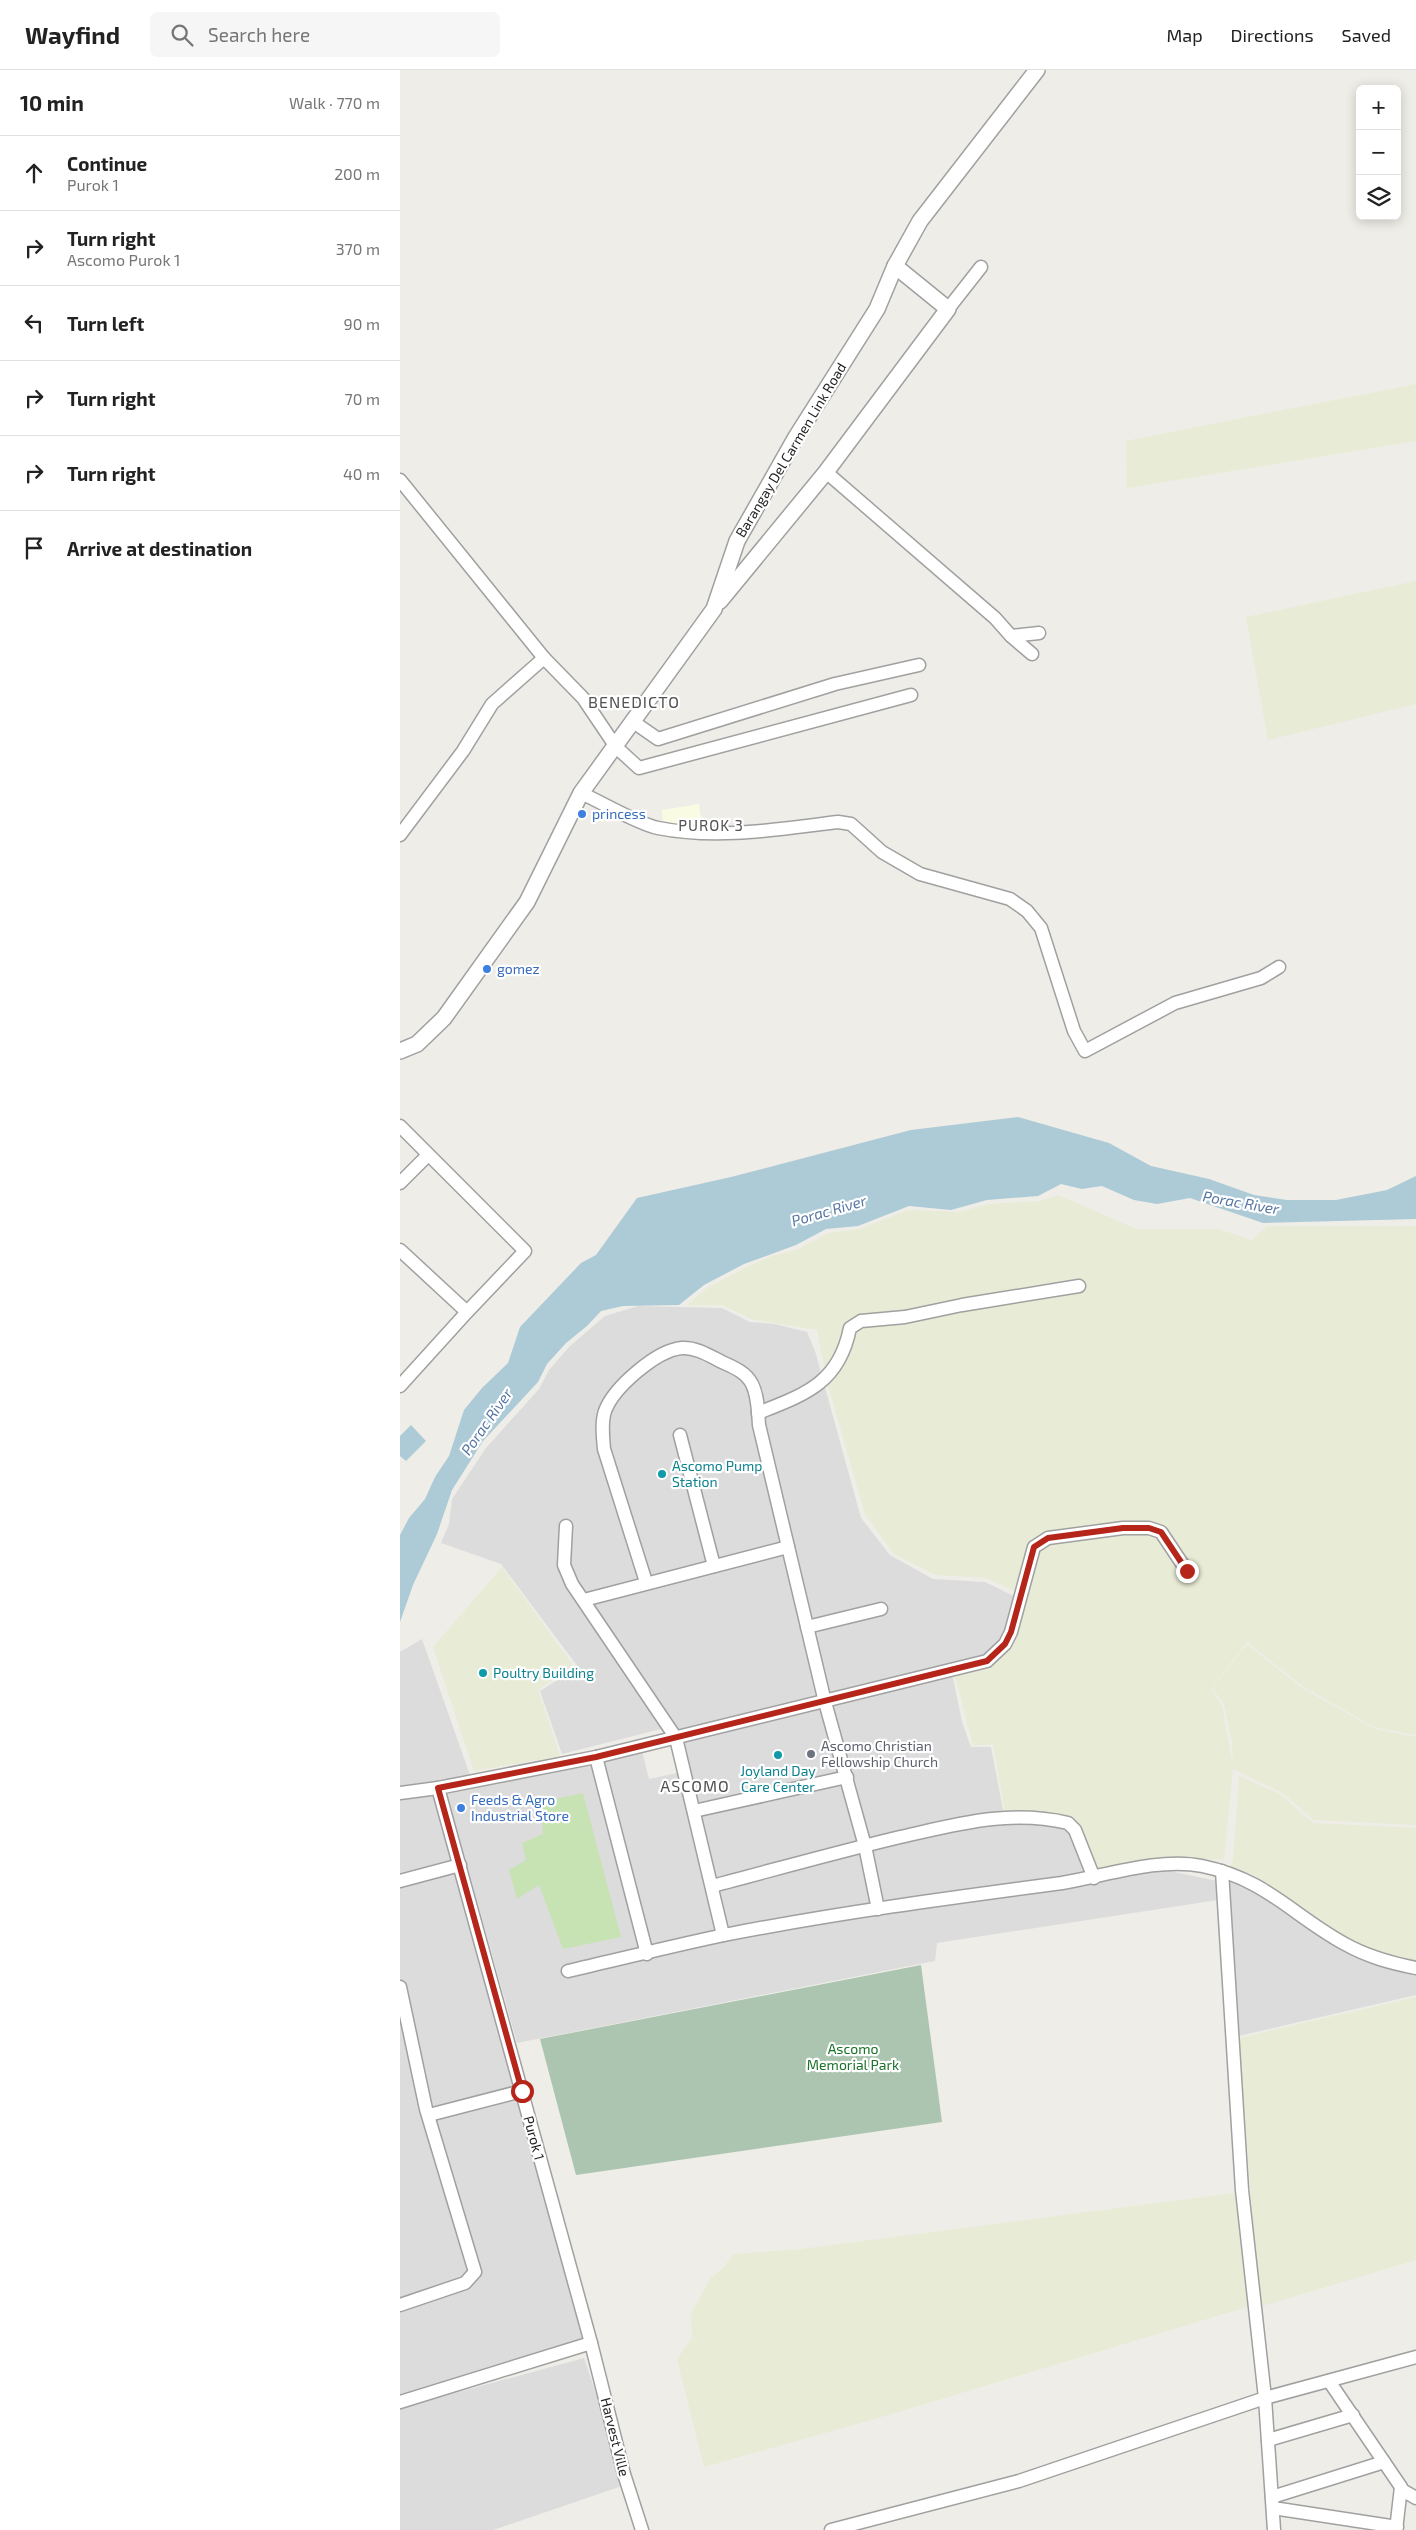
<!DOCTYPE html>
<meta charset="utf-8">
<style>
body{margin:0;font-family:"Exo 2",sans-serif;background:#f6f6f6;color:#222}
.controls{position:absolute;right:15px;top:15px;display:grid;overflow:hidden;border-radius:8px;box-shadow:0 2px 12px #0003}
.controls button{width:45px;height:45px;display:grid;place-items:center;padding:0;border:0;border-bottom:1px solid #e0e0e0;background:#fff;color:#222;font:25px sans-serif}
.stop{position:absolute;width:15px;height:15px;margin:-11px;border:4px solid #b62519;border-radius:50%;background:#fff}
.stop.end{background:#b62519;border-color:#fff;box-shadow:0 1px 5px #0008}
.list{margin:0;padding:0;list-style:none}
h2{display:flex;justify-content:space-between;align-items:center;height:65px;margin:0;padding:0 20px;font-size:21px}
h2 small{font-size:16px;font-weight:400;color:#767676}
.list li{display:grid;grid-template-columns:32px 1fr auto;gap:15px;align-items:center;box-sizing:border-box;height:75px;padding:0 20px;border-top:1px solid #e0e0e0}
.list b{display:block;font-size:19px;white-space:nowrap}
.list p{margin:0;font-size:16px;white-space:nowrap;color:#767676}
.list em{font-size:16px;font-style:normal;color:#767676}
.icon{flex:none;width:28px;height:28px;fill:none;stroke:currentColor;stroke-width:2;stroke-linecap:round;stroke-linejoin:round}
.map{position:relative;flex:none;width:1016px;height:2460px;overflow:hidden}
header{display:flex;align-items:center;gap:30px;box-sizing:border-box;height:70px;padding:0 25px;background:#fff;border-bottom:1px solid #e0e0e0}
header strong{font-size:24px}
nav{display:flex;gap:28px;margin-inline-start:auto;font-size:18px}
.search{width:350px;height:45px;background:#f6f6f6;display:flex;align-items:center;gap:12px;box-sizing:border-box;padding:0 18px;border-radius:8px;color:#767676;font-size:19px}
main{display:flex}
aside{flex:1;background:#fff}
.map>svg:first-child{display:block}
.residential{fill:#dddcdc}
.education{fill:#f9fbe3}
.farmland{fill:#e8ebd5}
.grass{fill:#c7e2b3}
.cemetery{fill:#abc5b1}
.water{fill:#adcad7}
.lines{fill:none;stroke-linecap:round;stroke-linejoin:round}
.minor-casing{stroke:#a0a0a0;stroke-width:15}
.tertiary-casing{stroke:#a0a0a0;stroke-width:18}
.minor{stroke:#fff;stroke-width:12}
.tertiary{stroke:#fff;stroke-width:15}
.route{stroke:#b62519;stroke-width:6}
.shop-dot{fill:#3f7fe0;stroke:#fff;stroke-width:2}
.culture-dot{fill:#0f9aa8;stroke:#fff;stroke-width:2}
.worship-dot{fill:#6b7280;stroke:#fff;stroke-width:2}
.labels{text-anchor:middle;stroke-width:4.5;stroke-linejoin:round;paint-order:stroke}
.street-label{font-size:14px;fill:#1f1f1f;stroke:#fff}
.shop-label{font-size:14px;fill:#366cbe;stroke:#fff;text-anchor:start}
.culture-label{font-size:14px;fill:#0d838f;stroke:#fff;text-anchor:start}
.worship-label{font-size:14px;fill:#5b616d;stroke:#fff;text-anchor:start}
.park-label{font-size:14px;fill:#197128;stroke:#fff}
.neighbourhood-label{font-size:15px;letter-spacing:1px;fill:#525252;stroke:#fff}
.water-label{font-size:15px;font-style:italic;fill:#5777a3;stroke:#fff}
.quarter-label{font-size:16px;letter-spacing:1px;fill:#525252;stroke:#fff}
</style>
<header>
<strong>Wayfind</strong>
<div class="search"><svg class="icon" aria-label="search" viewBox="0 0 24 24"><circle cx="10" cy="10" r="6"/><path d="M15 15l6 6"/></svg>Search here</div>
<nav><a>Map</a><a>Directions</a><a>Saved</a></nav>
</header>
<main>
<aside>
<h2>10 min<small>Walk · 770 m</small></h2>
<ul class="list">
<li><svg class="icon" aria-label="ahead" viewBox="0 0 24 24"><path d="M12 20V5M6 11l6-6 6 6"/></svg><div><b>Continue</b><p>Purok 1</p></div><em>200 m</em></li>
<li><svg class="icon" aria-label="right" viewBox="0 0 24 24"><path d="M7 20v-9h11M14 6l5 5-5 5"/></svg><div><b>Turn right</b><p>Ascomo Purok 1</p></div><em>370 m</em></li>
<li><svg class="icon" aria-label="left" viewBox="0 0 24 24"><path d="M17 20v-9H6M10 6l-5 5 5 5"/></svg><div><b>Turn left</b></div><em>90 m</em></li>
<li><svg class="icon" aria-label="right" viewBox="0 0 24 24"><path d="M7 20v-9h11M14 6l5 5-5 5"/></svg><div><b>Turn right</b></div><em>70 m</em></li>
<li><svg class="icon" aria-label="right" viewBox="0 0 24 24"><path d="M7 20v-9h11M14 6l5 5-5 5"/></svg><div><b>Turn right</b></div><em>40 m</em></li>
<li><svg class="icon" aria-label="arrive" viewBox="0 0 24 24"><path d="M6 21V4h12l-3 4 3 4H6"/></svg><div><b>Arrive at destination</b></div></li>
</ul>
</aside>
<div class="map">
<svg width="1016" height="2460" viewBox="0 0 1016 2460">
<rect width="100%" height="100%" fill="#efede7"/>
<!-- residential -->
<g class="residential">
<path d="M238,1236l84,2 28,14 25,2 32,8 8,19 46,167 29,37 43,24 52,3 33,16 -10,29 -10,15 -14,15 -30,7 -1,14 9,44 9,25h20l12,63 -1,13 26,-2 33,6 9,6 16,44 -360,56 -45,-189 -16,-16 -103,26 -22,-63 38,-24 -77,-103 -60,-21 8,-19 3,-25 34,-51 53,-59 10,-19 21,-24 35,-30z"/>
<path d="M22,1569l49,139 -71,10v-136z"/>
<path d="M241,1677l8,32 33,-7 37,160 -69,20 -47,-196z"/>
<path d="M195,1690l49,191 236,-39 285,-42 52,11 1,19 -281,43 -2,18 -418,82 -52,-185 -7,1 -18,-64z"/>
<path d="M37,1721l16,68 -53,15v-79z"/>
<path d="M58,1791l129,480 -187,55v-519z"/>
<path d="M825,1811l21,2 82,55 51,28 37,7v22l-177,41z"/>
<path d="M184,2288l24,71 14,57 -129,44h-93v-122z"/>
</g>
<!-- education -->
<path class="education" d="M299,734l3,21h-39l-1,-15z"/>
<!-- farmland -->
<g class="farmland">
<path d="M1016,314v57l-289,47 -1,-47z"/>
<path d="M1016,511v123l-148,36 -22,-123z"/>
<path d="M659,1125l77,34h82l34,11 15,-14h149v509l-42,-8 -70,-40 -57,-45 -36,46 11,18 11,60 -1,-24 -8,-38 -12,-16 35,-44 55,44 73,41 41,8v88l-102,-5 -31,-27 -50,-24 -9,90 -57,2 -67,11 -21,-46 -8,-8 -44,-7 -22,2 -12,-69 -20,2 -18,-70 38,-13 21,-28 13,-38 -41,-19 -50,-3 -42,-21 -29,-40 -36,-125 -12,-59 -66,-11 -29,-14h-35l20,-17 38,-20 27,-12 27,-7 29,-16 32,-4 48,-19 50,2 32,-8 49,-3z"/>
<path d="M102,1497l71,98 -35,25 22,66 -86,15 -41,-124z"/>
<path d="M839,1706l41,18 33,29 103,5v139l-35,-6 -153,-91 5,-9z"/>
<path d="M1016,1927v263l-157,47 -20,-269z"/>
<path d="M842,2122l8,114 -365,110 -181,51 -27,-108 15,-21 -1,-25 20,-35 12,-10 11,-14 67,-5z"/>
</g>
<!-- grass -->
<path class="grass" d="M183,1723l38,144 -58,12 -24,-64 -22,14 -8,-29 17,-10 -4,-17 21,-9 -2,-32z"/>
<!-- cemetery -->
<path class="cemetery" d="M521,1895l21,157 -366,53 -36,-136z"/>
<!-- water -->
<g class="water">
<path d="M618,1047l91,26 42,23 58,13 45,16 33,5h49l51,-10 29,-14v43l-153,4 -73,-25 -33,6 -23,-4 -32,-14 -20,3 -21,-5 -23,12 -51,4 -36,10 -42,-4 -51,20 -32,3 -30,16 -52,19 -40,21 -25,20 -56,1 -22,5 -14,15 -21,17 -19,21 -9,18 -55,59 -31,49 -15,44 -24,51 -13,37v-87l9,-17 16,-19 10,-22 14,-21 15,-46 18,-22 26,-25 12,-36 61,-64 15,-8 41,-57 94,-21 180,-47z"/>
<path d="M11,1355l15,16 -20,20 -6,-5v-20z"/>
</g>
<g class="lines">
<defs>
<g id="minor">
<path d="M548,239l33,-42"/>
<path d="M426,402l169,146 16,18 28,-3"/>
<path d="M0,410l144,178 39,40 33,49 23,21 272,-73"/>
<path d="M611,566l21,18"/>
<path d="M232,651l26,18 177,-55 84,-19"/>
<path d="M181,723c20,9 57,31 77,35 60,12 121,1 180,-6l13,2 31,28 38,22 90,25 17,12 14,17 33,103 11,20 90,-48 86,-25 18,-11"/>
<path d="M0,765l63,-84 29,-47 52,-46"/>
<path d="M0,1056l125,125 -58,61 -67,74"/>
<path d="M0,1113l28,-28"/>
<path d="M0,1180l67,62"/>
<path d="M358,1343c48,-19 81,-30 92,-85l11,-7 44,-4 57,-12 117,-19"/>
<path d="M280,1365l34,131"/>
<path d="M166,1456l-2,39 8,19 104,154 47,197"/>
<path d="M246,1512l-42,-133c-1,-12 -3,-26 1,-38 9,-24 52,-61 77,-63 14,-1 28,8 40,14 11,5 24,10 30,22 6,12 6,27 7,41l66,277 40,144 13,63"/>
<path d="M184,1530l204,-53"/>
<path d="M407,1557l74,-18"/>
<path d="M196,1687l51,197"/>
<path d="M38,1718l153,555 33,131 18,56"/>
<path d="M0,1723l38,-5 158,-31 391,-96 18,-17 6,-12 23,-85 14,-9 75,-10h26l12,4 26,39"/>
<path d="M294,1741l153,-34"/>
<path d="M822,1801l20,319 23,208 9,132"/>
<path d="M0,1811l60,-16"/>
<path d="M312,1816c61,-16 122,-33 184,-48 59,-13 111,-29 172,-15l7,7 19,48"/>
<path d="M168,1901c52,-12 104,-25 156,-36 112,-22 225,-37 338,-52 43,-7 97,-26 140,-17 64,13 90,49 143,78 23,13 46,19 71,24"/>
<path d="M0,1917l26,122 49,163 -10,11 -65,22"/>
<path d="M29,2045l93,-24"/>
<path d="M929,2311l72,106 -5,43"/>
<path d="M0,2332l191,-59"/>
<path d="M868,2370l85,-25"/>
<path d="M1002,2420l14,8"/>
<path d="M872,2427l112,-35"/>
<path d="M873,2438l124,19"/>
<path d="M431,2460l188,-49 246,-83 151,-41"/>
</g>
<g id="tertiary">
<path d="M320,531l106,-129 122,-163 -53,-43"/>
<path d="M0,981l17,-7 27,-26 83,-116 54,-109 133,-184 23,-68 59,-104 81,-128 18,-43 25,-45 117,-151"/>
</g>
</defs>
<!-- minor casing -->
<use href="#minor" class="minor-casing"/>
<!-- tertiary casing -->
<use href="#tertiary" class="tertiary-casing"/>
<!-- minor -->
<use href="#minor" class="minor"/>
<!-- tertiary -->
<use href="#tertiary" class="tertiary"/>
</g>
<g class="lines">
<!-- route -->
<path class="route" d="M122,2021l-84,-303 158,-31 391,-96 18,-17 6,-12 23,-85 14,-9 75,-10h26l12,4 26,39"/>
</g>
<!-- markers -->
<g class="shop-dot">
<circle cx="182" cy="744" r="5"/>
<circle cx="87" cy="899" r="5"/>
<circle cx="61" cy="1738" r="5"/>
</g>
<g class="culture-dot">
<circle cx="262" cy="1404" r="5"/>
<circle cx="83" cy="1603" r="5"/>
<circle cx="378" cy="1685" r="5"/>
</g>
<circle class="worship-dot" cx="411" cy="1684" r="5"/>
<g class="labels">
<!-- street labels -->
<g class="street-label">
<text transform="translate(391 380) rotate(-59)" y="5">Barangay Del Carmen Link Road</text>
<text transform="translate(134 2068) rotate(75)" y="5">Purok 1</text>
<text transform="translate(215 2367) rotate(76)" y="5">Harvest Ville</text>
</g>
<!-- shop labels -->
<g class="shop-label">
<text x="192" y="749">princess</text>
<text x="97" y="904">gomez</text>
<text x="71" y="1735">Feeds &amp; Agro<tspan x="71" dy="16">Industrial Store</tspan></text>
</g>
<!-- culture labels -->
<g class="culture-label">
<text x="272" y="1401">Ascomo Pump<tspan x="272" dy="16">Station</tspan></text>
<text x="93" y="1608">Poultry Building</text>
<text x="378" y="1706" text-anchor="middle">Joyland Day<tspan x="378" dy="16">Care Center</tspan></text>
</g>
<!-- worship labels -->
<g class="worship-label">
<text x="421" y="1681">Ascomo Christian<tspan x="421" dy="16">Fellowship Church</tspan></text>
</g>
<!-- park labels -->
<g class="park-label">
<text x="453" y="1984">Ascomo<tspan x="453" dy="16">Memorial Park</tspan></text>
</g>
<!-- neighbourhood labels -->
<g class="neighbourhood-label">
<text x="311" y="761">PUROK 3</text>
</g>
<!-- water labels -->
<g class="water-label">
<text transform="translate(841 1133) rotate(10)" y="5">Porac River</text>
<text transform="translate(429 1141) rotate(-16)" y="5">Porac River</text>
<text transform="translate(87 1352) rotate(-55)" y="5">Porac River</text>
</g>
<!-- quarter labels -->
<g class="quarter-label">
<text x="234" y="638">BENEDICTO</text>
<text x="295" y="1722">ASCOMO</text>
</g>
</g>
</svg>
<div class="controls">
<button>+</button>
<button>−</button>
<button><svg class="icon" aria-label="layers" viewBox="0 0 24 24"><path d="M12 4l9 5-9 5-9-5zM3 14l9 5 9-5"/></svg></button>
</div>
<div class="stop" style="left:122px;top:2021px"></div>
<div class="stop end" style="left:787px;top:1501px"></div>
</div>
</main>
